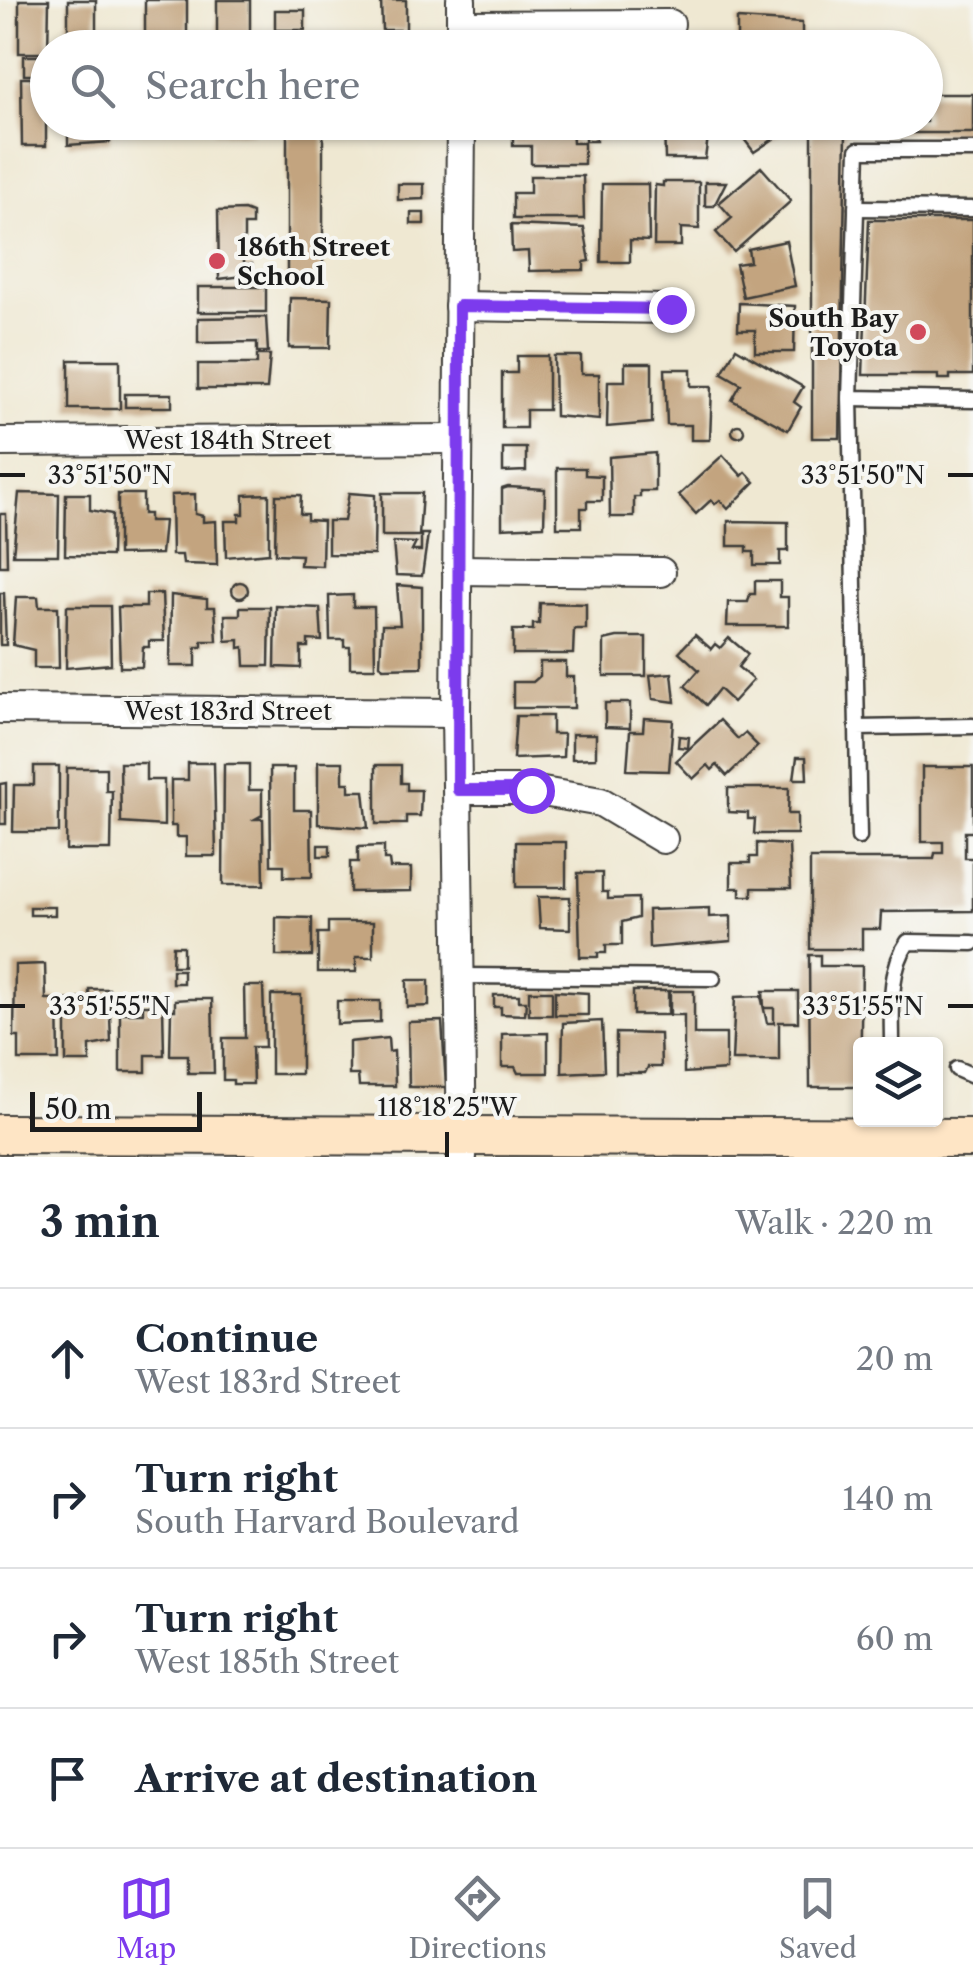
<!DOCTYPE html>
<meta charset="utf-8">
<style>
body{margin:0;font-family:"Libre Caslon Text",serif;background:#f6f6f7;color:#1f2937}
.controls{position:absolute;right:30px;bottom:30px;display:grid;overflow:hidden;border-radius:10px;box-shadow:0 2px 8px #0004}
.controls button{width:90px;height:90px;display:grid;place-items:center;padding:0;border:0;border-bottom:2px solid #e0e1e3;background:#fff;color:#1f2937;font:50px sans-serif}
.scale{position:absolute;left:30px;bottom:25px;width:172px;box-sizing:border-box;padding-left:10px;border:5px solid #1c1c1c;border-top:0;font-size:28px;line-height:35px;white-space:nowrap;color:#1c1c1c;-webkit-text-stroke:8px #f6f6f2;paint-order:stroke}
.stop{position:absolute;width:30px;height:30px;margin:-22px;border:8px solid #7c3aed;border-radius:50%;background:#fff}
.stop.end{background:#7c3aed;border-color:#fff;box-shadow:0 2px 10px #0008}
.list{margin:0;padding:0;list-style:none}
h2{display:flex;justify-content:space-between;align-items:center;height:130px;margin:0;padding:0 40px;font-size:42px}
h2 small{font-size:32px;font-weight:400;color:#747a83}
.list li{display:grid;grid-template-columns:65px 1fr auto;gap:30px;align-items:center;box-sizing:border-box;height:140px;padding:0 40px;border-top:2px solid #e0e1e3}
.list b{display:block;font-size:38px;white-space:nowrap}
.list p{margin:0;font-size:32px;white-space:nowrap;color:#747a83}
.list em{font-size:32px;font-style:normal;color:#747a83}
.icon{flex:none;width:55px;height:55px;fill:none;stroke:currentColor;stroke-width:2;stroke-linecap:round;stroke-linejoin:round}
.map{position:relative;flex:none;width:973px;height:1157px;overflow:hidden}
.search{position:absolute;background:#fff;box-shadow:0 2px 8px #0004;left:30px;right:30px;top:30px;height:110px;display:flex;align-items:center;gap:25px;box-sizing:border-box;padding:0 35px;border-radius:55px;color:#747a83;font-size:38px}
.sheet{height:690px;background:#fff}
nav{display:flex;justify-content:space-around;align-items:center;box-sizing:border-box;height:140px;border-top:2px solid #e0e1e3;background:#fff;font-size:28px;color:#747a83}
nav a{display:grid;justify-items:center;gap:5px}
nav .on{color:#7c3aed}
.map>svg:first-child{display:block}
.building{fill:#c3a47f}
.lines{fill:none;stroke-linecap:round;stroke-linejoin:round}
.lane-casing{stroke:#3c3b37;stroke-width:19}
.street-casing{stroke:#3c3b37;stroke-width:32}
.secondary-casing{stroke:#3c3b37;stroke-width:42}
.lane{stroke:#fff;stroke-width:14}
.street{stroke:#fff;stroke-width:28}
.secondary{stroke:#fee5c5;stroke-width:38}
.route{stroke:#7c3aed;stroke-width:12}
.ticks{fill:none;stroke:#1c1c1c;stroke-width:4}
.poi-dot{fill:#d1495b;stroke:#f6f6f2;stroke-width:4}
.labels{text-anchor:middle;stroke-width:8;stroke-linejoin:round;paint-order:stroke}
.poi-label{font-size:25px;font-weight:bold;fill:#1c1c1c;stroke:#f6f6f2;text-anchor:start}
.street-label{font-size:25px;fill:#1c1c1c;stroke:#f6f6f2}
.ticks-label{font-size:25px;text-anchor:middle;fill:#1c1c1c;stroke:#f6f6f2;stroke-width:8;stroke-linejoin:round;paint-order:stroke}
</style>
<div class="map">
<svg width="973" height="1157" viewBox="0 0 973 1157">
<rect width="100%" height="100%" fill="#f6f6f2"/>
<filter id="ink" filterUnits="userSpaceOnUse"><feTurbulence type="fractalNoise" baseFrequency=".01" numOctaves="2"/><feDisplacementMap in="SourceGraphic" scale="20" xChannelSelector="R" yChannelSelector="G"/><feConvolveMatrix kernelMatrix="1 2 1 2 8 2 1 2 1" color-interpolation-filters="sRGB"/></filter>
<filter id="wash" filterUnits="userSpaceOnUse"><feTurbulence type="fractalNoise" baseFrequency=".0048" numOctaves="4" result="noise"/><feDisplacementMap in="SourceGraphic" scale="40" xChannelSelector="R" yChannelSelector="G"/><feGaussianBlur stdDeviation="2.25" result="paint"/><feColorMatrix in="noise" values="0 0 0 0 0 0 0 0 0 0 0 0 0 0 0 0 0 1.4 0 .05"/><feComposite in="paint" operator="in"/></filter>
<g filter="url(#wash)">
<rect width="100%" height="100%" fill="#efe8d2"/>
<g id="blocks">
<!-- building -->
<g class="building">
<path d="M19,0h30l-1,53h-29z"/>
<rect x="68" y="0" width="28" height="48"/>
<path d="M145,0h42v40l30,-4v-36h33v48h-105z"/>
<path d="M381,0h25v30h-24z"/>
<rect x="275" y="10" width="30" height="20"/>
<path d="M737,19l65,4v25h-65z"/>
<rect x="279" y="40" width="26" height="8"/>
<path d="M24,56h22l1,19h-23z"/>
<path d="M21,78h25v68h-24z"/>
<path d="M926,94h47v39h-127l-6,305h-28v-316h114z"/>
<path d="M68,122h42v20l-42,3z"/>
<path d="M213,122h39v11l-39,-1z"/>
<path d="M513,122h59l1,21h11v21h-53v-18h-18z"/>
<path d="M585,122h10l1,19h-11z"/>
<path d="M603,122h43v16l-43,-3z"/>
<path d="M664,122h46l-5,37h-40z"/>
<path d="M731,122h55l4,6 -36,24z"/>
<rect x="287" y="129" width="36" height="149"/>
<path d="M761,167l30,34 -57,51 -18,-20 16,-14 -13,-15z"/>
<path d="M530,176h53l1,43h-71v-26h17z"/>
<path d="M663,182h36v47l-18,-1v18h-27l1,-61 8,1z"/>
<path d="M705,182h21l-12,24h-9z"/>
<path d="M398,184h26v15l-26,1z"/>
<path d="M602,184h46l1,57 -19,-1v22h-29z"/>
<path d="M244,210l8,3v12h-8v39h8v11l-33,4 -1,-68z"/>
<rect x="411" y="213" width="13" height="11"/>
<path d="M869,220h104v155h-23v4h-12v-4h-75z"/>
<path d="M511,225l73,3 6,33 -6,1v8l-55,1 -1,-20 -16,1z"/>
<path d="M786,241l9,45 -52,11 -7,-33 14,-2 -2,-13z"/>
<rect x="198" y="287" width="68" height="25"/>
<path d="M290,298l41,1 -1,49h-41z"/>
<path d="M739,303l56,3 -1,46h-39v-22h-17z"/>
<path d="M266,317l2,35h-11v-10l-59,1v-25z"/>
<path d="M736,348l67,39 -9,15 7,5 -13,23 -56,-30 9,-16 -19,-11z"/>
<path d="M257,355h13l-3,34h-69v-25h59z"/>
<path d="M517,356h31v54h-22v18h-24v-55h15z"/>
<path d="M554,356h27v18h18v46l-44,-4z"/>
<rect x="69" y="360" width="51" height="49"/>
<path d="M625,363h27v60l-45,4 1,-46h17z"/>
<path d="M665,369h26v17h21l-2,54h-19v-15h-24z"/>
<rect x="125" y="394" width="47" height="13"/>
<circle cx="738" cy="431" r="6"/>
<path d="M503,448h23v23l-23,1z"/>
<path d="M655,453v38h-15v6h-6v20h-24l-1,-60z"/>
<path d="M723,455l19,21 4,-4 9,10 -27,27 -8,-9 -5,4 -4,-4 -15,14 -17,-19z"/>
<path d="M557,468h28v7l17,1v25h-15v7h-6v19h-24z"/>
<path d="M508,487l37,2 -1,37 -42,2v-39z"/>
<path d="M19,493l40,1 -1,61h-45z"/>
<path d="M349,493l26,2 -1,60 -46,-1v-33h16z"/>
<path d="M382,493h40l-3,43h-37z"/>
<path d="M66,494h24v16l22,4 -1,42 -46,-1z"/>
<path d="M118,494h25v20h6v7h15l-3,33 -43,1z"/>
<path d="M195,494v20l8,2v6l13,-1 1,44 -34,-1 -1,-9h-10l-1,-60z"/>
<path d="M269,494v59l-43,4 -1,-36h14v-7h5v-19z"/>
<path d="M276,495h25l-1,19h7v6l16,1 -1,45 -22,-1 1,-10 -26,-1z"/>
<path d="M0,514h6l1,52h-7z"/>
<path d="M728,521l60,1v29h-8v14h-26v-13h-7v-6h-19z"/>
<path d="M421,534h7l-6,42 -26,-1 -3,-33 23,1 -4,8h9z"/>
<path d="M755,581h25v16h8v29h-61l1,-24h20l2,-8h5z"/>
<circle cx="240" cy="590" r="8"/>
<path d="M397,585l25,2v80l-39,1 -3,-4 2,-39h18z"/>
<path d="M0,593h4l2,52h-6z"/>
<path d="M146,594h16l2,47h-15v6h-6l-1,20h-22l-2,-60h28z"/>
<path d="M171,595l36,4v8h8l2,34h-15v6h-6v19h-26z"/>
<path d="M353,595v12h21l1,61h-25v-21h-6v-7h-14l-1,-44z"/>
<path d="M16,597h22l1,10h19l1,61h-25v-18l-21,-5z"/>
<path d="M540,603l46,1v25h-12l-1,25h-60v-24h20v-6h6z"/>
<path d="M67,606h43l1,58 -45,4z"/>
<path d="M276,606l44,2 2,33 -14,-1v7h-7v21l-26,-1z"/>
<path d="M240,607h30l-1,59h-24l-1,-19 -5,1v-8l-13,1 -1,-26h15z"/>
<path d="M695,635l16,14 4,-5 5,4 9,-10 19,16 -10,13 15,13 -20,22 -14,-13 -13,16 -21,-19 14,-16 -20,-18z"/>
<path d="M617,637h29v39h-42v-36z"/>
<path d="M540,662h26v15h8v31h-61v-26h20l7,-6z"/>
<path d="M672,673l3,29 -22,-3 -3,-24z"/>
<path d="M605,703h25v25l-25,-1z"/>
<path d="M516,716h36v18h12l-1,23 -50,2z"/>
<path d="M644,718l29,2 -4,51 -42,-1 3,-39h13z"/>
<path d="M720,720l18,19 7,-6 13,13 -31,30 -10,-11 -5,5 -4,-5 -15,14 -17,-18z"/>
<path d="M572,734h24v24l-24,1z"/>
<path d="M679,736l10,1 -1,11 -10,-1z"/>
<path d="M797,757h9l1,22h-13z"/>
<path d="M318,762h25v21h6v8h15l4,37 -50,-4z"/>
<path d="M120,763h26v17h18v46l-43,-3z"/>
<path d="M188,763h26l2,93h-30v-19h-10v-11h-5v-46h17z"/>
<path d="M224,764h25v26h13v25l-7,4h8l1,66h-41z"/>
<path d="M376,765h25v18h6v7h14l-1,26h-14v8h-30z"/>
<path d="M34,766h25v66h-46l1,-47h20z"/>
<path d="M922,767h51v65h-8v26h8v53l-92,1 -1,17h-18v20h-52v-90h124l1,-6h8v-11h-21z"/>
<path d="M67,768h39v23h6l-1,59h-45z"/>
<path d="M270,768h24v42h17l1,67h-28v-12h-13z"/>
<path d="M6,783v41h-6v-40z"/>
<path d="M728,788h61l-1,26h9v20h-43l1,-15h-7v-6l-20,-1z"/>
<rect x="516" y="842" width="50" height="45"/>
<path d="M757,843l32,2 2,43h-39v8h-12v-8h-9v-25h19v-6h7z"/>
<rect x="318" y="845" width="12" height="11"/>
<path d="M384,846v14h5l1,8h21v23l-61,1v-30h8v-15z"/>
<path d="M578,873h24v19h6v7l30,-1v20l-16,4v23h-16v8h-8v4h-18z"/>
<path d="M538,897h32v32l-30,-1z"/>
<rect x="30" y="907" width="25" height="8"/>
<path d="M709,908v9l22,-1v25l-82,7 -1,-38z"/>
<path d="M276,917l36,1v38h-36z"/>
<path d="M328,922h45v35h-17v15h-38v-39h10z"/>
<path d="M173,946h10v20h-11z"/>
<path d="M809,955h11v11h42l-2,121h-50z"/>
<path d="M45,964l1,35h12l1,61h-40v-23h-5l1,-72z"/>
<rect x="172" y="970" width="11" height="13"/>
<path d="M407,980h22v26l-22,1z"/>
<path d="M244,986h19l2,61h-13l1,37h-20v-4h-10v-42h22z"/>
<path d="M89,989h20l2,53 -21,4v16h-24v-62l23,-2z"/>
<rect x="529" y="991" width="23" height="24"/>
<path d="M555,991l33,2v22h-33z"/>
<rect x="633" y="991" width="35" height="24"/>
<path d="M670,991h24v43h32v36l-42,3v-58h-14z"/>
<path d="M763,991h35v31h-19v38h-47l3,-63 26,-1 6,27h7v-15h-10z"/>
<rect x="271" y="995" width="30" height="79"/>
<path d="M494,995h25v6h7l-1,14 -24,-1v-7h-7z"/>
<path d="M190,999h22l2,74h-26v-18h-18l1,-45h4v-10z"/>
<path d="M337,1001h43v21l-43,2z"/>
<path d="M143,1005h20l1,50h-18v17h-26v-59h23z"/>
<path d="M442,1021l4,66h-37l-1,-65z"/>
<path d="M602,1021l2,50 -42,2 1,-50z"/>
<path d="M548,1033v40h-30l-3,-6h-13v-33z"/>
<path d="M616,1033l44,1 1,33h-13l-3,6h-29z"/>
<path d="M388,1038l1,14 5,-1 1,35h-36l-1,-11h-9v-33z"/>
</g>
</g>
</g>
<g filter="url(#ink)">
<use href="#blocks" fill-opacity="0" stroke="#3c3b37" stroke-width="2.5"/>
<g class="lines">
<defs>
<g id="lane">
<path d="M973,150h-115l-8,248 123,2"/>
<path d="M856,208l117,1"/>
<path d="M850,398l7,330"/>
<path d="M859,837l-2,-109 116,-2"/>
<path d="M460,976l253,2"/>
<path d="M892,1044c0,-34 -4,-74 16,-102l65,1"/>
<path d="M957,1069l16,7"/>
</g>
<g id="street">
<path d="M461,0v48"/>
<path d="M462,25l208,-1"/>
<path d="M461,122l-5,591 6,444"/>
<path d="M459,306l212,3"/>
<path d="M0,442l456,-3"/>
<path d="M457,570l204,2"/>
<path d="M0,709l456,4"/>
<path d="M458,790h73l70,12 62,37"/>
</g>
<path id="secondary" d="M0,1134l973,4"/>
</defs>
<!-- lane casing -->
<use href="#lane" class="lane-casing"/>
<!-- street casing -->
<use href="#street" class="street-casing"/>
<!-- secondary casing -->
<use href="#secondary" class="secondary-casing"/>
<!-- lane -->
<use href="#lane" class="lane"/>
<!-- street -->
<use href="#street" class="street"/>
<!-- secondary -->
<use href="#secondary" class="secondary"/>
</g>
</g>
<g class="lines" filter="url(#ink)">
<!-- route -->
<path class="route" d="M531,790h-73l1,-484 212,3"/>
</g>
<!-- ticks -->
<path class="ticks" d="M0,475h25M948,475h25M0,1006h25M948,1006h25M447,1132v25"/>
<!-- markers -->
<g class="poi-dot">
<circle cx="217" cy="261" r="10"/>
<circle cx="918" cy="332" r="10"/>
</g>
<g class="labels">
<!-- poi labels -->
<g class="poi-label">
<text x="237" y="256">186th Street<tspan x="237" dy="29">School</tspan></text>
<text x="898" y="327" text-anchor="end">South Bay<tspan x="898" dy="29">Toyota</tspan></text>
</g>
<!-- street labels -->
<g class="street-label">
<text x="228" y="449">West 184th Street</text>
<text x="228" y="720">West 183rd Street</text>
</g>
</g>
<g class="ticks-label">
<text x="863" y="484">33°51'50"N</text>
<text x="110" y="484">33°51'50"N</text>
<text x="863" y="1015">33°51'55"N</text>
<text x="110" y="1015">33°51'55"N</text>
<text x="447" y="1116">118°18'25"W</text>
</g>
</svg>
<div class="controls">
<button><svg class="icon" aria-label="layers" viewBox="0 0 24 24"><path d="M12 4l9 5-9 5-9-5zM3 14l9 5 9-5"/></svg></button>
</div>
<div class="scale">50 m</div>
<div class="stop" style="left:531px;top:790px"></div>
<div class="stop end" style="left:671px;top:309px"></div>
<div class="search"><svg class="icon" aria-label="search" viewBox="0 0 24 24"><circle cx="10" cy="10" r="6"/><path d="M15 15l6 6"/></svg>Search here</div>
</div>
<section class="sheet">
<h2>3 min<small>Walk · 220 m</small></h2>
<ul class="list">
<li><svg class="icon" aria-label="ahead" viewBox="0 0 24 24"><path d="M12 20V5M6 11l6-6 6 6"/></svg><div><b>Continue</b><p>West 183rd Street</p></div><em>20 m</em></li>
<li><svg class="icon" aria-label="right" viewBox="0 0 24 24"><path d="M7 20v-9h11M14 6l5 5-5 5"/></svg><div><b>Turn right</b><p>South Harvard Boulevard</p></div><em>140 m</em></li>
<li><svg class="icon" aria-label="right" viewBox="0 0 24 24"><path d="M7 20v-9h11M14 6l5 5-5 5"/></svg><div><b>Turn right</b><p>West 185th Street</p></div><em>60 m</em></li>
<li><svg class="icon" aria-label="arrive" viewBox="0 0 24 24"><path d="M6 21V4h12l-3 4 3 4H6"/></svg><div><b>Arrive at destination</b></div></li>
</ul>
</section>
<nav>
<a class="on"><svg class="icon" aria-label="map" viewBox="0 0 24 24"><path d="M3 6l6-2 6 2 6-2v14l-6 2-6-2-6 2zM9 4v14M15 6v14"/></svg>Map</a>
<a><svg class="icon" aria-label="directions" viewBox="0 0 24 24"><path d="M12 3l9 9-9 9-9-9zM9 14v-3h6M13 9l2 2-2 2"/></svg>Directions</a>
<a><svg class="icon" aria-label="saved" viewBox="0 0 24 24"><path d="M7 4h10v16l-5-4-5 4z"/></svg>Saved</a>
</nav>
